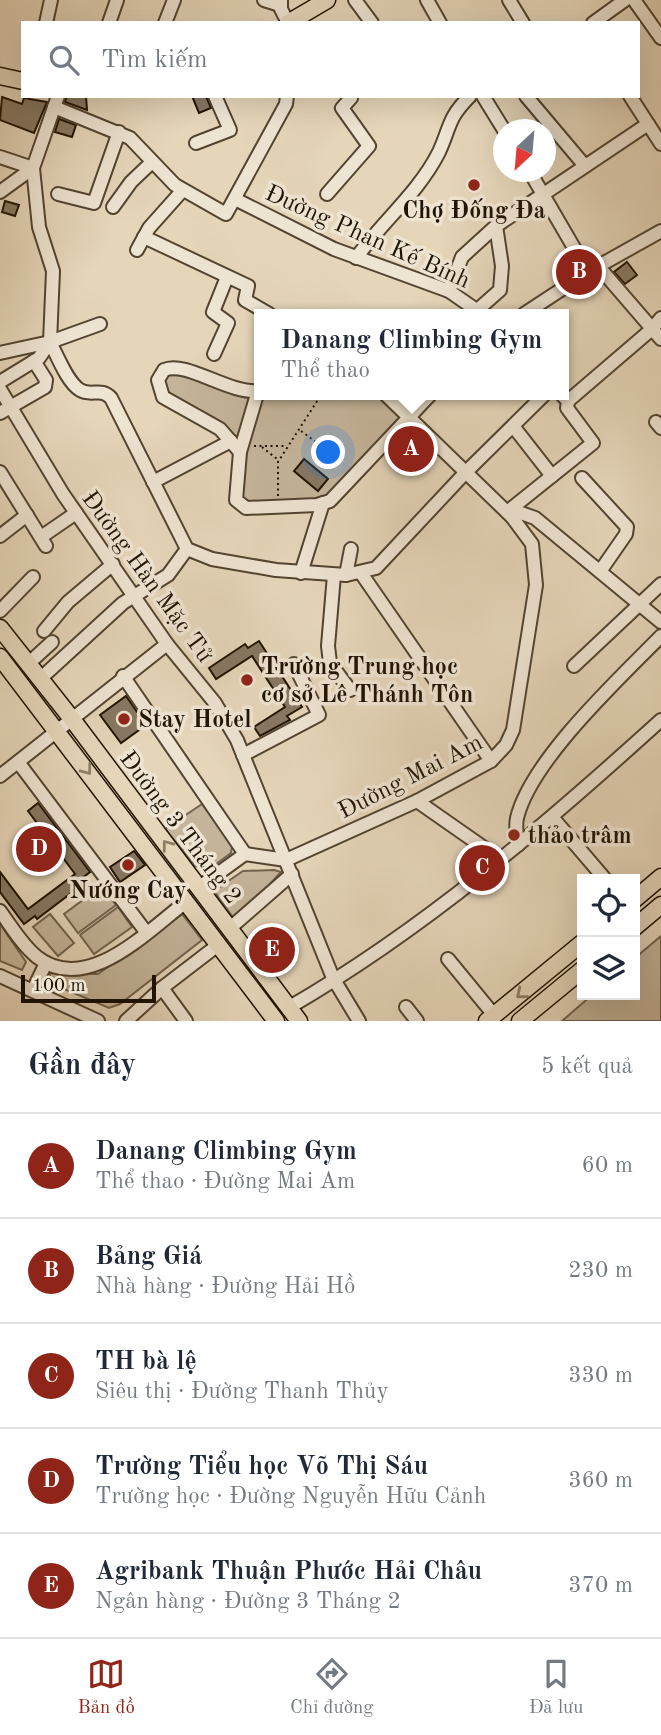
<!DOCTYPE html>
<html lang="vi">
<meta charset="utf-8">
<style>
body{margin:0;font-family:"Old Standard TT",serif;background:#f2f2f3;color:#1f2937}
.controls{position:absolute;right:21px;bottom:21px;display:grid;overflow:hidden;border-radius:0px;box-shadow:0 7px 28px #0002}
.controls button{width:63px;height:63px;display:grid;place-items:center;padding:0;border:0;border-bottom:2px solid #e0e1e3;background:#fff;color:#1f2937;font:35px sans-serif}
.compass{position:absolute;left:493px;top:119px;width:63px;height:63px;border-radius:50%;background:#fff;box-shadow:0 7px 28px #0002;rotate:206deg}
.scale{position:absolute;left:21px;bottom:18px;width:135px;box-sizing:border-box;padding-left:7px;border:4px solid #211403;border-top:0;font-size:19px;line-height:24px;white-space:nowrap;color:#211403;-webkit-text-stroke:5px #eee4d2;paint-order:stroke}
.you{position:absolute;left:329px;top:453px;width:24px;height:24px;margin:-18px;border:5px solid #fff;border-radius:50%;background:#1a73e8;box-shadow:0 0 0 10px #1a73e833}
.badge{display:grid;place-items:center;width:46px;height:46px;border-radius:50%;background:#8f2418;color:#fff;font-size:23px;font-weight:700}
.pin{position:absolute;translate:-50% -50%;border:4px solid #fff;box-shadow:0 2px 7px #0006}
.popup{position:absolute;left:254px;top:309px;width:315px;height:91px;box-sizing:border-box;display:grid;place-content:center;border-radius:0px;background:#fff;filter:drop-shadow(0 2px 5px #0005);font-size:23px;white-space:nowrap;color:#747a83}
.popup b{font-size:26px;color:#1f2937}
.popup::after{content:'';position:absolute;left:50%;top:100%;margin-left:-14px;border:14px solid transparent;border-top-color:#fff}
.list{margin:0;padding:0;list-style:none}
h2{display:flex;justify-content:space-between;align-items:center;height:91px;margin:0;padding:0 28px;font-size:30px}
h2 small{font-size:23px;font-weight:400;color:#747a83}
.list li{display:grid;grid-template-columns:46px 1fr auto;gap:21px;align-items:center;box-sizing:border-box;height:105px;padding:0 28px;border-top:2px solid #e0e1e3}
.list b{display:block;font-size:26px;white-space:nowrap}
.list p{margin:0;font-size:23px;white-space:nowrap;color:#747a83}
.list em{font-size:23px;font-style:normal;color:#747a83}
.icon{flex:none;width:38px;height:38px;fill:none;stroke:currentColor;stroke-width:2;stroke-linecap:round;stroke-linejoin:round}
.map{position:relative;flex:none;width:661px;height:1021px;overflow:hidden}
.search{position:absolute;background:#fff;box-shadow:0 7px 28px #0002;left:21px;right:21px;top:21px;height:77px;display:flex;align-items:center;gap:18px;box-sizing:border-box;padding:0 24px;border-radius:0px;color:#747a83;font-size:26px}
.sheet{height:616px;background:#fff}
nav{display:flex;justify-content:space-around;align-items:center;box-sizing:border-box;height:98px;border-top:2px solid #e0e1e3;background:#fff;font-size:19px;color:#747a83}
nav a{display:grid;justify-items:center;gap:4px}
nav .on{color:#8f2418}
.map>svg:first-child{display:block}
.green{fill:#c4b49a;stroke:#72644e;stroke-width:2}
.building{fill:#877862;stroke:#211403;stroke-width:2}
.lines{fill:none;stroke-linecap:round;stroke-linejoin:round}
.minor-casing{stroke:#524430;stroke-width:16}
.major-casing{stroke:#211403;stroke-width:19}
.path{stroke:#211403;stroke-width:2;stroke-dasharray:2 3.5;stroke-linecap:butt}
.minor{stroke:#eee4d2;stroke-width:12}
.major{stroke:#e5d5b9;stroke-width:16}
.oneway{stroke:#8d7e67}
.poi-dot{fill:#8f2418;stroke:#eee4d2;stroke-width:2.5}
.labels{text-anchor:middle;stroke-width:7;stroke-linejoin:round;paint-order:stroke}
.poi-label{font-size:24px;font-weight:bold;fill:#211403;stroke:#eee4d2;text-anchor:start}
.street-label{font-size:24px;fill:#211403;stroke:#eee4d2}
</style>
<div class="map">
<svg width="661" height="1021" viewBox="0 0 661 1021">
<rect width="100%" height="100%" fill="#e5d5b9"/>
<filter id="stains"><feTurbulence type="fractalNoise" baseFrequency=".00286" numOctaves="4"/><feColorMatrix values="0 0 0 0 .2 0 0 0 0 .09 0 0 0 0 .02 0 0 0 .5 -.17"/></filter>
<radialGradient id="worn" r=".72"><stop offset=".6" stop-color="#630" stop-opacity="0"/><stop offset="1" stop-color="#630" stop-opacity=".3"/></radialGradient>
<!-- green -->
<g class="green">
<path d="M168,368l91,27h128l20,21 -84,87 -82,3 -1,-54 -83,-67z"/>
<path d="M202,804l31,38 -2,11 -23,17 -13,-4 -30,-37z"/>
<path d="M274,870l7,2 -41,44h-8l-18,-25 29,-20z"/>
<path d="M102,886l14,19 -38,28 -14,-19z"/>
<path d="M118,907l14,20 -38,27 -14,-19z"/>
<path d="M50,914l24,29 -16,13 -25,-29z"/>
<path d="M182,914l20,26 -82,64 -11,4 -59,-25v-10l48,1z"/>
<path d="M0,924l26,38 -4,8 -22,-9z"/>
<path d="M661,936v85h-99l30,-26h43v-37z"/>
</g>
<!-- building -->
<g class="building">
<path d="M67,96h19l1,14 -22,-8z"/>
<path d="M192,96h14l5,12 -12,5z"/>
<path d="M2,97l20,7 2,-6 23,4 -13,31 -34,-13z"/>
<path d="M59,119l17,6 -4,12 -17,-5z"/>
<path d="M5,201l14,4 -4,11 -13,-4z"/>
<path d="M627,262l10,13 -12,9 -11,-12z"/>
<path d="M409,430l15,14 -16,19 -10,-9 8,-9 -6,-6z"/>
<path d="M304,459l24,20 -10,12 -24,-20z"/>
<path d="M259,641l43,66 -15,9 3,4 -30,16 -6,-9 31,-20 -33,-51 -36,23 -7,-11 36,-24 3,4z"/>
<path d="M126,696l20,29 -25,18 -21,-28z"/>
<path d="M38,803l52,69 -10,8 3,4 -46,35 -2,-3 -11,8 -24,-32v-20l28,37 47,-35 -47,-63z"/>
<path d="M134,851l11,14 -25,17 -10,-15z"/>
</g>
<g class="lines">
<defs>
<g id="minor">
<path d="M264,0l16,5"/>
<path d="M281,0v9l7,14"/>
<path d="M355,0l17,23"/>
<path d="M427,0l13,23"/>
<path d="M509,0l14,23"/>
<path d="M634,0l27,38"/>
<path d="M46,23l5,-23"/>
<path d="M109,23l8,-23"/>
<path d="M165,23l9,-23"/>
<path d="M593,23l32,-23"/>
<path d="M483,96l21,34"/>
<path d="M526,96l59,70"/>
<path d="M630,96l31,48"/>
<path d="M54,107l76,31 45,47 51,29 60,-110 1,-8"/>
<path d="M196,143l34,-13 -15,-34"/>
<path d="M0,157l33,11"/>
<path d="M530,172l58,100"/>
<path d="M0,192l33,-24"/>
<path d="M58,194l36,9 25,-71"/>
<path d="M327,194l42,-48 -27,-38 9,-10 -1,-2"/>
<path d="M235,199l99,50 115,42 33,23"/>
<path d="M113,207l18,-25 21,-20"/>
<path d="M144,237l104,49 -3,14 24,14"/>
<path d="M137,250l12,-22 33,-37"/>
<path d="M356,258c26,-36 63,-66 83,-106 12,-26 8,-33 31,-56"/>
<path d="M598,266l63,73"/>
<path d="M449,291l13,-34 34,-31 152,-102"/>
<path d="M473,314l27,-24 2,-24 -6,-40"/>
<path d="M524,314l64,-42 73,-41"/>
<path d="M50,342c7,13 17,40 30,48 11,7 21,-3 31,8l76,151 25,10 64,11 70,5 30,-7 89,-95 79,-78"/>
<path d="M0,353l50,-11 50,-18"/>
<path d="M214,354l14,-31 -15,-11 14,-35"/>
<path d="M0,382l39,-24 11,-16 3,-71 -14,-44 -6,-59 25,-72"/>
<path d="M0,389l63,105 104,150 48,59 22,37 96,238 26,43"/>
<path d="M258,391l-18,61 -4,48 10,8 71,-3 13,-4 100,-106"/>
<path d="M562,395l6,6 84,-72 9,-11"/>
<path d="M0,413l45,-26 1,-7 -12,-19"/>
<path d="M656,422l5,6"/>
<path d="M513,426l39,50"/>
<path d="M240,452l-20,-23 -57,-32 -5,-17 6,-10c22,-10 64,24 95,21"/>
<path d="M0,472l46,74"/>
<path d="M582,478l45,49 -1,7 -25,36"/>
<path d="M153,482l78,-41"/>
<path d="M507,512l86,-69 -26,-35 1,-7"/>
<path d="M512,517l9,-4 14,5 126,104"/>
<path d="M0,536l27,-21"/>
<path d="M41,537l35,-24"/>
<path d="M301,573l22,-70"/>
<path d="M361,573l130,188"/>
<path d="M334,575l-6,71 2,17 20,27"/>
<path d="M346,575l5,-26"/>
<path d="M0,611l33,-34"/>
<path d="M44,631l24,-29 45,-38"/>
<path d="M28,664l24,-22"/>
<path d="M574,666l87,-82"/>
<path d="M123,676l122,178"/>
<path d="M40,679l83,-76 45,-28 19,-26"/>
<path d="M243,755l76,-40 -25,-51"/>
<path d="M18,762l128,170"/>
<path d="M0,776l167,-132"/>
<path d="M417,801l83,58"/>
<path d="M552,817l53,62"/>
<path d="M518,845c-1,-9 -3,-18 -1,-27 14,-58 102,-139 144,-182"/>
<path d="M245,854l41,6 131,-59 74,-40 15,-16 7,-15 23,-145 -4,-41 -20,-27 -126,-122"/>
<path d="M198,888l47,-34"/>
<path d="M0,911c11,15 22,34 37,46 50,39 110,-26 149,-55"/>
<path d="M229,929l63,-55"/>
<path d="M448,959l46,56"/>
<path d="M0,976l98,45"/>
<path d="M162,988l24,33"/>
<path d="M33,990l13,-27"/>
<path d="M406,1007l11,14"/>
<path d="M288,1008c137,-79 257,-183 373,-288"/>
<path d="M126,1021l36,-33 56,-43"/>
</g>
<g id="major">
<path d="M288,23l39,-23"/>
<path d="M0,76l23,5"/>
<path d="M0,628l72,91 227,302"/>
<path d="M0,657l276,364"/>
<path d="M635,899l26,-22"/>
<path d="M635,927l26,-22"/>
<path d="M487,1021l95,-78"/>
<path d="M520,1021l62,-51"/>
</g>
</defs>
<!-- minor casing -->
<use href="#minor" class="minor-casing"/>
<!-- major casing -->
<use href="#major" class="major-casing"/>
<!-- path -->
<g class="path">
<path d="M301,431l15,11"/>
<path d="M254,446h32"/>
<path d="M262,447l15,12"/>
<path d="M278,496v-34l43,-67"/>
</g>
<!-- minor -->
<use href="#minor" class="minor"/>
<!-- major -->
<use href="#major" class="major"/>
</g>
<!-- one-way arrows -->
<defs><path id="oneway-chevron" d="M-2-3.5L2.5 0L-2 3.5" fill="none" stroke-width="1.6" stroke-linecap="round" stroke-linejoin="round" transform="scale(1.75)"/></defs>
<g class="oneway">
<use href="#oneway-chevron" transform="translate(87 770) rotate(53)"/>
<use href="#oneway-chevron" transform="translate(167 845) rotate(-127)"/>
<use href="#oneway-chevron" transform="translate(521 994) rotate(141)"/>
</g>
<!-- markers -->
<g class="poi-dot">
<circle cx="474" cy="185" r="7"/>
<circle cx="247" cy="680" r="7"/>
<circle cx="124" cy="719" r="7"/>
<circle cx="514" cy="835" r="7"/>
<circle cx="128" cy="865" r="7"/>
</g>
<g class="labels">
<!-- poi labels -->
<g class="poi-label">
<text x="474" y="218" text-anchor="middle">Chợ Đống Đa</text>
<text x="261" y="674">Trường Trung học<tspan x="261" dy="28">cơ sở Lê Thánh Tôn</tspan></text>
<text x="138" y="727">Stay Hotel</text>
<text x="528" y="843">thảo trâm</text>
<text x="128" y="898" text-anchor="middle">Nướng Cay</text>
</g>
<!-- street labels -->
<g class="street-label">
<text transform="translate(368 236) rotate(24)" y="8">Đường Phan Kế Bính</text>
<text transform="translate(148 576) rotate(54)" y="8">Đường Hàn Mặc Tử</text>
<text transform="translate(410 776) rotate(-27)" y="8">Đường Mai Am</text>
<text transform="translate(181 827) rotate(53)" y="8">Đường 3 Tháng 2</text>
</g>
</g>
<rect width="100%" height="100%" filter="url(#stains)"/>
<rect width="100%" height="100%" fill="url(#worn)"/>
</svg>
<div class="controls">
<button><svg class="icon" aria-label="locate" viewBox="0 0 24 24"><circle cx="12" cy="12" r="6"/><path d="M12 2v4M12 18v4M2 12h4M18 12h4"/></svg></button>
<button><svg class="icon" aria-label="layers" viewBox="0 0 24 24"><path d="M12 4l9 5-9 5-9-5zM3 14l9 5 9-5"/></svg></button>
</div>
<svg class="compass" viewBox="-18 -18 36 36"><path d="M0-13l5 13h-10z" fill="#e53935"/><path d="M0 13l5-13h-10z" fill="#747a83"/></svg>
<div class="scale">100 m</div>
<div class="you"></div>
<div class="pin badge" style="left:411px;top:449px">A</div>
<div class="popup"><b>Danang Climbing Gym</b>Thể thao</div>
<div class="pin badge" style="left:579px;top:272px">B</div>
<div class="pin badge" style="left:482px;top:868px">C</div>
<div class="pin badge" style="left:39px;top:849px">D</div>
<div class="pin badge" style="left:272px;top:950px">E</div>
<div class="search"><svg class="icon" aria-label="search" viewBox="0 0 24 24"><circle cx="10" cy="10" r="6"/><path d="M15 15l6 6"/></svg>Tìm kiếm</div>
</div>
<section class="sheet">
<h2>Gần đây<small>5 kết quả</small></h2>
<ul class="list">
<li><span class="badge">A</span><div><b>Danang Climbing Gym</b><p>Thể thao · Đường Mai Am</p></div><em>60 m</em></li>
<li><span class="badge">B</span><div><b>Bảng Giá</b><p>Nhà hàng · Đường Hải Hồ</p></div><em>230 m</em></li>
<li><span class="badge">C</span><div><b>TH bà lệ</b><p>Siêu thị · Đường Thanh Thủy</p></div><em>330 m</em></li>
<li><span class="badge">D</span><div><b>Trường Tiểu học Võ Thị Sáu</b><p>Trường học · Đường Nguyễn Hữu Cảnh</p></div><em>360 m</em></li>
<li><span class="badge">E</span><div><b>Agribank Thuận Phước Hải Châu</b><p>Ngân hàng · Đường 3 Tháng 2</p></div><em>370 m</em></li>
</ul>
</section>
<nav>
<a class="on"><svg class="icon" aria-label="map" viewBox="0 0 24 24"><path d="M3 6l6-2 6 2 6-2v14l-6 2-6-2-6 2zM9 4v14M15 6v14"/></svg>Bản đồ</a>
<a><svg class="icon" aria-label="directions" viewBox="0 0 24 24"><path d="M12 3l9 9-9 9-9-9zM9 14v-3h6M13 9l2 2-2 2"/></svg>Chỉ đường</a>
<a><svg class="icon" aria-label="saved" viewBox="0 0 24 24"><path d="M7 4h10v16l-5-4-5 4z"/></svg>Đã lưu</a>
</nav>
